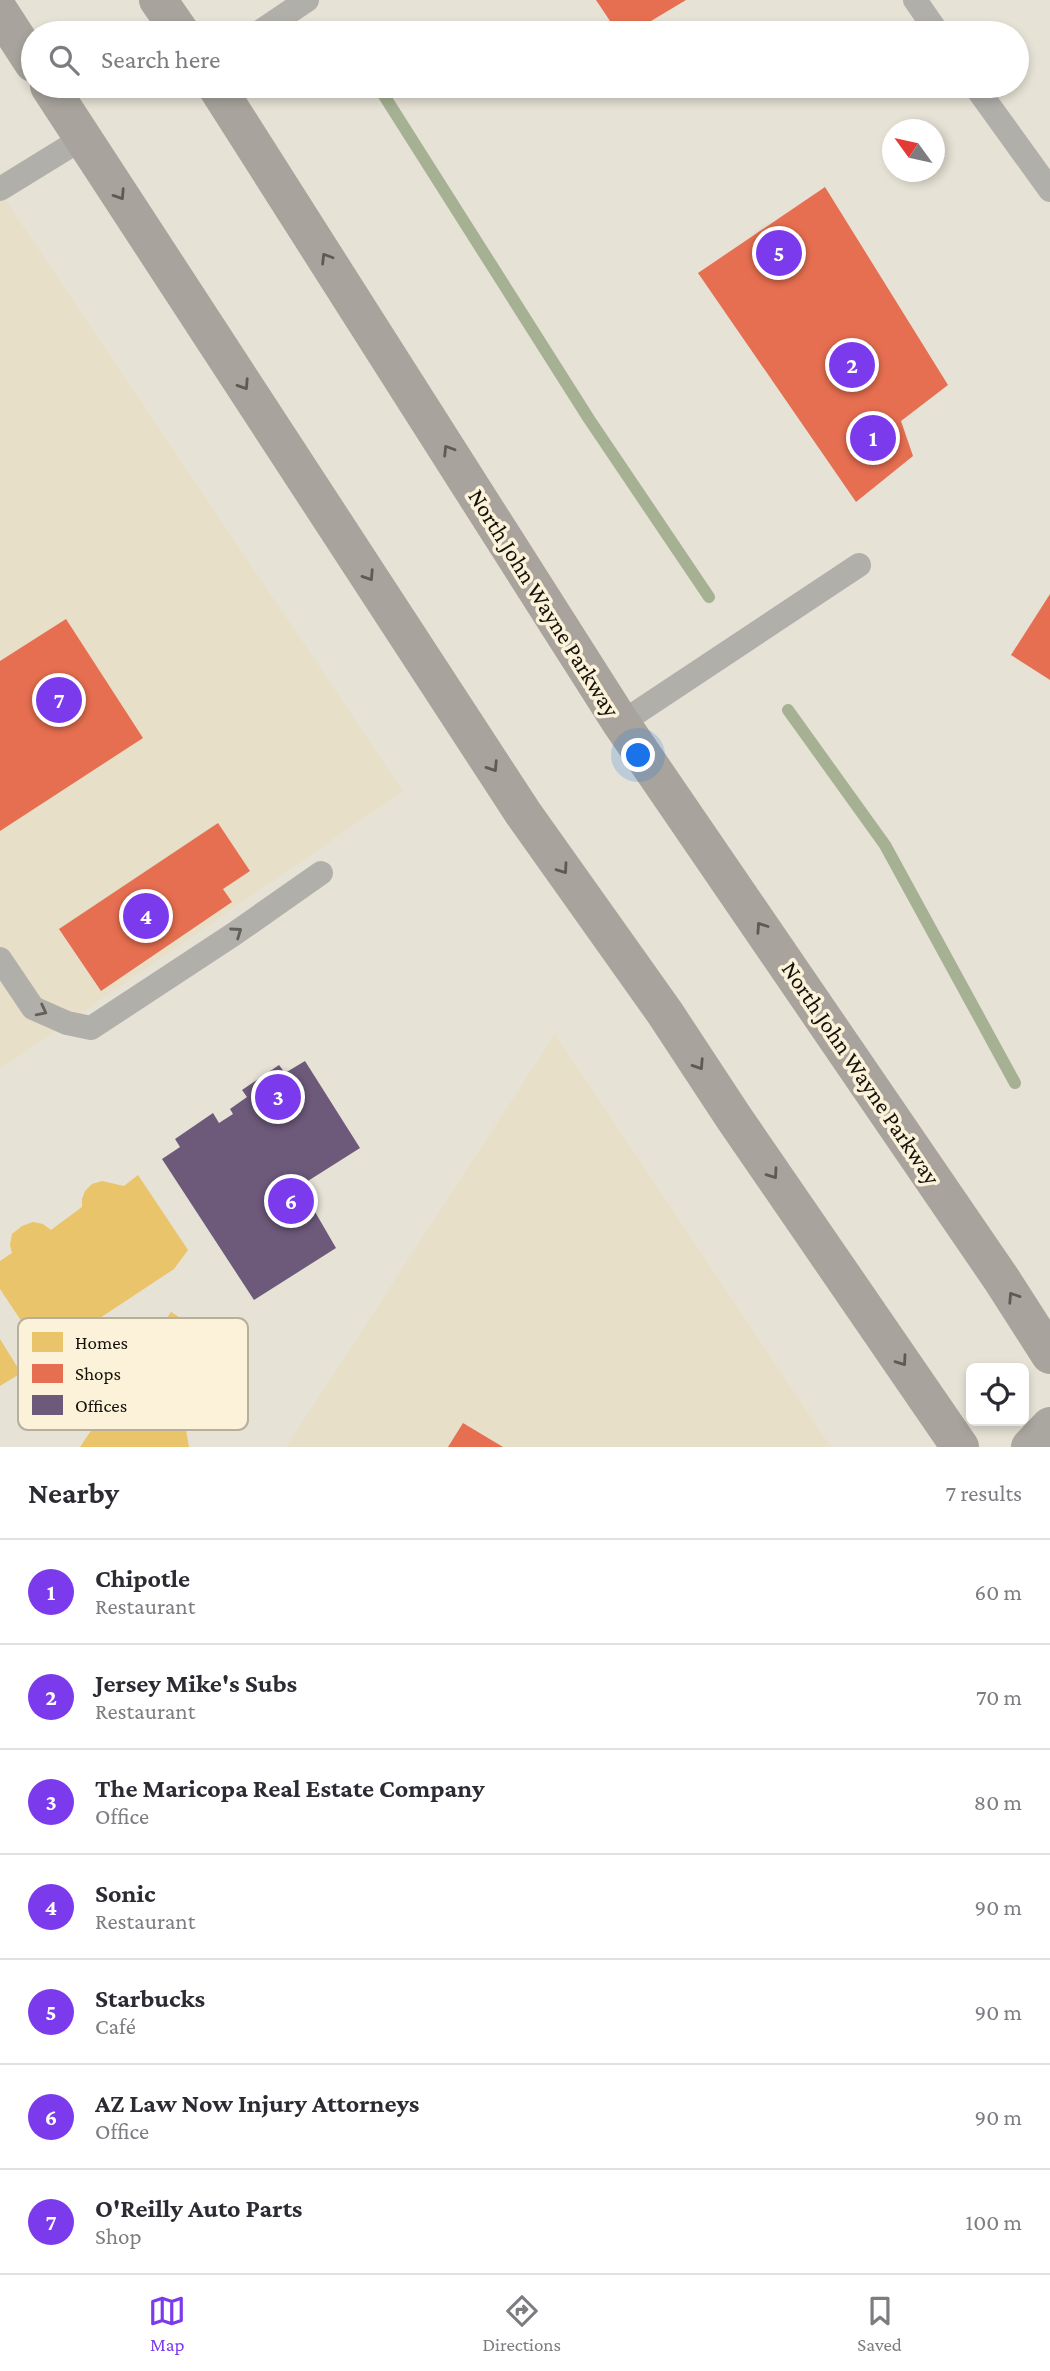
<!DOCTYPE html>
<meta charset="utf-8">
<style>
body{margin:0;font-family:"Crimson Pro",serif;background:#f7f7f7;color:#2b2b33}
.controls{position:absolute;right:21px;bottom:21px;display:grid;overflow:hidden;border-radius:10px;box-shadow:0 4px 10px #0003}
.controls button{width:63px;height:63px;display:grid;place-items:center;padding:0;border:0;border-bottom:2px solid #e1e1e2;background:#fff;color:#2b2b33;font:35px sans-serif}
.compass{position:absolute;left:882px;top:119px;width:63px;height:63px;border-radius:50%;background:#fff;box-shadow:0 4px 10px #0003;rotate:303deg}
.you{position:absolute;left:639px;top:756px;width:24px;height:24px;margin:-18px;border:5px solid #fff;border-radius:50%;background:#1a73e8;box-shadow:0 0 0 10px #1a73e833}
.badge{display:grid;place-items:center;width:46px;height:46px;border-radius:50%;background:#7c3aed;color:#fff;font-size:23px;font-weight:700}
.pin{position:absolute;translate:-50% -50%;border:4px solid #fff;box-shadow:0 2px 7px #0006}
.list{margin:0;padding:0;list-style:none}
h2{display:flex;justify-content:space-between;align-items:center;height:91px;margin:0;padding:0 28px;font-size:30px}
h2 small{font-size:23px;font-weight:400;color:#7c7c81}
.list li{display:grid;grid-template-columns:46px 1fr auto;gap:21px;align-items:center;box-sizing:border-box;height:105px;padding:0 28px;border-top:2px solid #e1e1e2}
.list b{display:block;font-size:26px;white-space:nowrap}
.list p{margin:0;font-size:23px;white-space:nowrap;color:#7c7c81}
.list em{font-size:23px;font-style:normal;color:#7c7c81}
.icon{flex:none;width:38px;height:38px;fill:none;stroke:currentColor;stroke-width:2;stroke-linecap:round;stroke-linejoin:round}
.map{position:relative;flex:none;width:1050px;height:1447px;overflow:hidden}
.search{position:absolute;background:#fff;box-shadow:0 4px 10px #0003;left:21px;right:21px;top:21px;height:77px;display:flex;align-items:center;gap:18px;box-sizing:border-box;padding:0 24px;border-radius:38px;color:#7c7c81;font-size:26px}
.sheet{height:826px;background:#fff}
nav{display:flex;justify-content:space-around;align-items:center;box-sizing:border-box;height:98px;border-top:2px solid #e1e1e2;background:#fff;font-size:19px;color:#7c7c81}
nav a{display:grid;justify-items:center;gap:4px}
nav .on{color:#7c3aed}
.map>svg:first-child{display:block}
.built{fill:#e8dfc8}
.homes{fill:#e9c46a}
.shops{fill:#e76f51}
.offices{fill:#6d597a}
.lines{fill:none;stroke-linecap:round;stroke-linejoin:round}
.stream{stroke:#a5b192;stroke-width:12}
.service{stroke:#b1afaa;stroke-width:24}
.primary{stroke:#aaa6a0;stroke-width:38}
.trunk{stroke:#a8a49d;stroke-width:38}
.oneway{stroke:#5e5b54}
.oneway2{stroke:#63605a}
.labels{text-anchor:middle;stroke-width:7;stroke-linejoin:round;paint-order:stroke}
.street-label{font-size:24px;fill:#15120a;stroke:#fcf2da}
.key{fill:#fcf2da;stroke:#b7af9c;stroke-width:2}
.key-label{font-size:19px;fill:#15120a}
</style>
<div class="map">
<svg width="1050" height="1447" viewBox="0 0 1050 1447">
<rect width="100%" height="100%" fill="#e6e2d5"/>
<!-- built -->
<g class="built">
<path d="M0,192l403,599 -403,278z"/>
<path d="M555,1034l276,413h-545z"/>
</g>
<!-- homes -->
<g class="homes">
<path d="M138,1175l50,75 -14,19 -130,86 -44,-66v-28l12,-8 -2,-8 2,-11 10,-8 11,-4 10,2 8,6 31,-23v-8l3,-8 7,-7 10,-3 22,5z"/>
<path d="M171,1312l77,48 -18,27 -8,-5 -11,3 5,24 -33,4 6,34h-109z"/>
<path d="M0,1339l21,34 -21,13z"/>
</g>
<!-- shops -->
<g class="shops">
<path d="M596,0h90l-55,33h-13z"/>
<path d="M825,187l123,198 -47,36 12,35 -57,46 -158,-229z"/>
<path d="M1050,594v86l-39,-25z"/>
<path d="M66,619l77,119 -143,93v-170z"/>
<path d="M218,823l32,48 -27,18 9,13 -131,89 -42,-62z"/>
<path d="M463,1423l40,24h-55z"/>
</g>
<!-- offices -->
<path class="offices" d="M305,1061l55,87 -60,38 36,62 -82,52 -92,-141 18,-12 -5,-8 38,-26 6,10 14,-9 -3,-5 17,-12 -5,-7 37,-25 6,8z"/>
<g class="lines">
<!-- stream -->
<g class="stream">
<path d="M378,86l211,333 120,178"/>
<path d="M788,710l97,135 130,238"/>
</g>
<!-- service -->
<g class="service">
<path d="M915,0l23,33"/>
<path d="M258,33l49,-33"/>
<path d="M975,86l75,104"/>
<path d="M0,189l83,-51"/>
<path d="M621,723l238,-158"/>
<path d="M0,959l33,49 34,15 24,5 143,-94 87,-61"/>
</g>
<!-- primary -->
<path class="primary" d="M1030,1447l20,-21"/>
<!-- trunk -->
<g class="trunk">
<path d="M158,0l23,33"/>
<path d="M0,12l33,51"/>
<path d="M49,86l474,727 142,200 69,105 226,329"/>
<path d="M216,86l405,637 381,557 48,75"/>
</g>
</g>
<!-- one-way arrows -->
<defs><path id="oneway-chevron" d="M-2-3.5L2.5 0L-2 3.5" fill="none" stroke-width="1.6" stroke-linecap="round" stroke-linejoin="round" transform="scale(1.75)"/></defs>
<g class="oneway">
<use href="#oneway-chevron" transform="translate(120 195) rotate(57)"/>
<use href="#oneway-chevron" transform="translate(326 258) rotate(-122)"/>
<use href="#oneway-chevron" transform="translate(244 385) rotate(57)"/>
<use href="#oneway-chevron" transform="translate(448 450) rotate(-122)"/>
<use href="#oneway-chevron" transform="translate(369 576) rotate(57)"/>
<use href="#oneway-chevron" transform="translate(493 767) rotate(57)"/>
<use href="#oneway-chevron" transform="translate(563 869) rotate(55)"/>
<use href="#oneway-chevron" transform="translate(761 927) rotate(-124)"/>
<use href="#oneway-chevron" transform="translate(699 1065) rotate(57)"/>
<use href="#oneway-chevron" transform="translate(773 1174) rotate(55)"/>
<use href="#oneway-chevron" transform="translate(1013 1297) rotate(-123)"/>
<use href="#oneway-chevron" transform="translate(902 1361) rotate(55)"/>
</g>
<g class="oneway2">
<use href="#oneway-chevron" transform="translate(237 932) rotate(-35)"/>
<use href="#oneway-chevron" transform="translate(42 1011) rotate(27)"/>
</g>
<g class="labels">
<!-- street labels -->
<g class="street-label">
<text transform="translate(544 603) rotate(58)" y="8">North John Wayne Parkway</text>
<text transform="translate(861 1073) rotate(56)" y="8">North John Wayne Parkway</text>
</g>
</g>
<!-- legend -->
<rect x="18" y="1318" width="230" height="112" rx="10" class="key"/>
<rect x="32" y="1332" width="31" height="20" fill="#e9c46a"/>
<rect x="32" y="1364" width="31" height="19" fill="#e76f51"/>
<rect x="32" y="1395" width="31" height="20" fill="#6d597a"/>
<g class="key-label">
<text x="75" y="1349">Homes</text>
<text x="75" y="1380">Shops</text>
<text x="75" y="1412">Offices</text>
</g>
</svg>
<div class="controls">
<button><svg class="icon" aria-label="locate" viewBox="0 0 24 24"><circle cx="12" cy="12" r="6"/><path d="M12 2v4M12 18v4M2 12h4M18 12h4"/></svg></button>
</div>
<svg class="compass" viewBox="-18 -18 36 36"><path d="M0-13l5 13h-10z" fill="#e53935"/><path d="M0 13l5-13h-10z" fill="#7c7c81"/></svg>
<div class="you"></div>
<div class="pin badge" style="left:873px;top:438px">1</div>
<div class="pin badge" style="left:852px;top:365px">2</div>
<div class="pin badge" style="left:278px;top:1097px">3</div>
<div class="pin badge" style="left:146px;top:916px">4</div>
<div class="pin badge" style="left:779px;top:253px">5</div>
<div class="pin badge" style="left:291px;top:1201px">6</div>
<div class="pin badge" style="left:59px;top:700px">7</div>
<div class="search"><svg class="icon" aria-label="search" viewBox="0 0 24 24"><circle cx="10" cy="10" r="6"/><path d="M15 15l6 6"/></svg>Search here</div>
</div>
<section class="sheet">
<h2>Nearby<small>7 results</small></h2>
<ul class="list">
<li><span class="badge">1</span><div><b>Chipotle</b><p>Restaurant</p></div><em>60 m</em></li>
<li><span class="badge">2</span><div><b>Jersey Mike's Subs</b><p>Restaurant</p></div><em>70 m</em></li>
<li><span class="badge">3</span><div><b>The Maricopa Real Estate Company</b><p>Office</p></div><em>80 m</em></li>
<li><span class="badge">4</span><div><b>Sonic</b><p>Restaurant</p></div><em>90 m</em></li>
<li><span class="badge">5</span><div><b>Starbucks</b><p>Café</p></div><em>90 m</em></li>
<li><span class="badge">6</span><div><b>AZ Law Now Injury Attorneys</b><p>Office</p></div><em>90 m</em></li>
<li><span class="badge">7</span><div><b>O'Reilly Auto Parts</b><p>Shop</p></div><em>100 m</em></li>
</ul>
</section>
<nav>
<a class="on"><svg class="icon" aria-label="map" viewBox="0 0 24 24"><path d="M3 6l6-2 6 2 6-2v14l-6 2-6-2-6 2zM9 4v14M15 6v14"/></svg>Map</a>
<a><svg class="icon" aria-label="directions" viewBox="0 0 24 24"><path d="M12 3l9 9-9 9-9-9zM9 14v-3h6M13 9l2 2-2 2"/></svg>Directions</a>
<a><svg class="icon" aria-label="saved" viewBox="0 0 24 24"><path d="M7 4h10v16l-5-4-5 4z"/></svg>Saved</a>
</nav>
